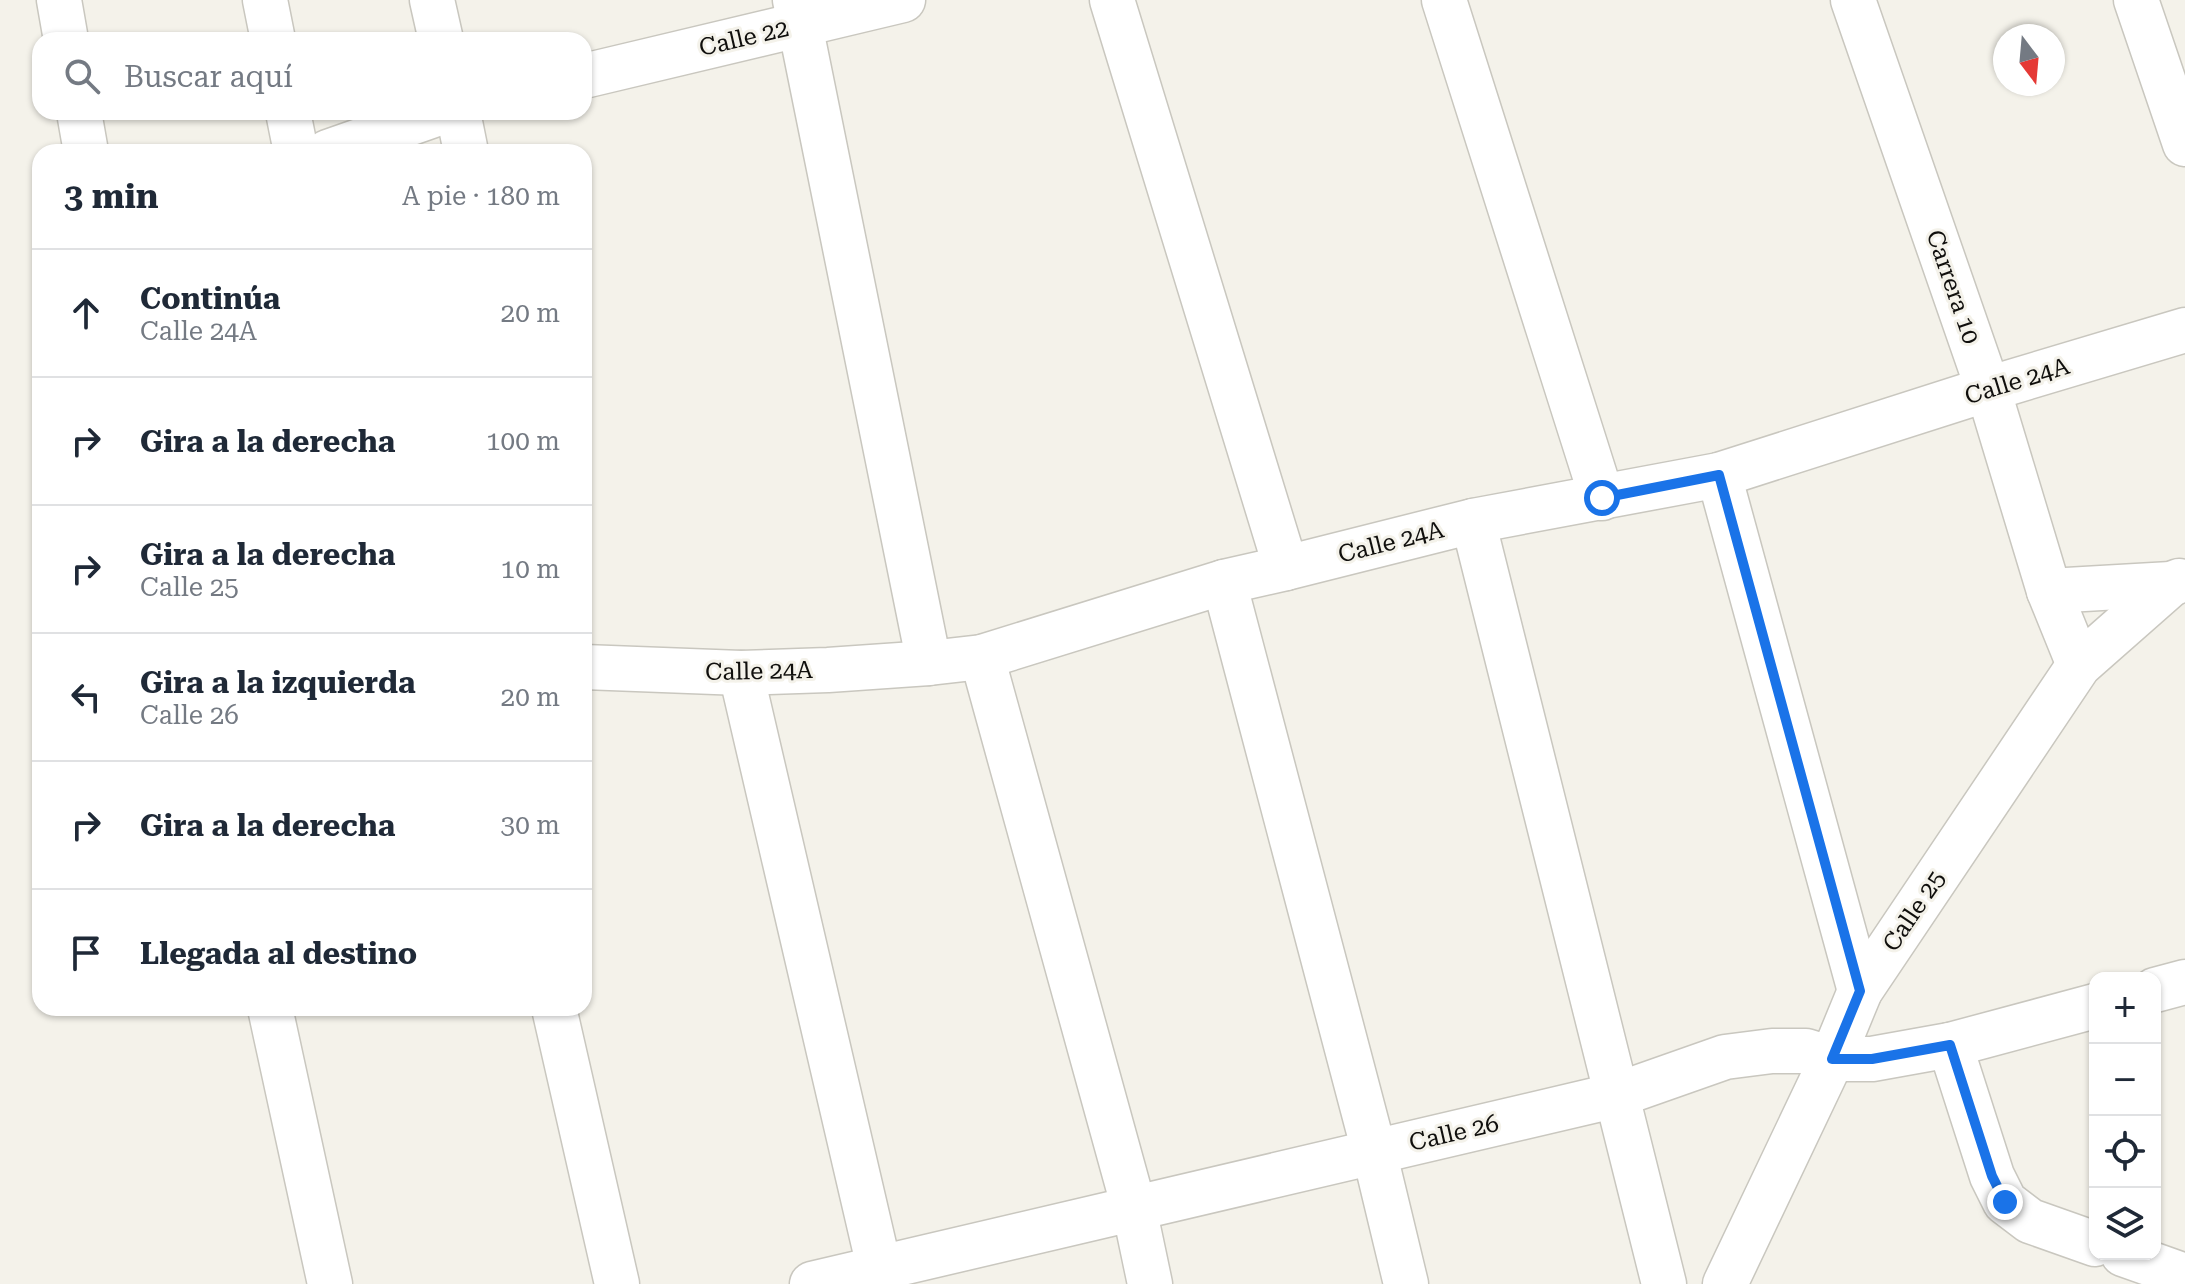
<!DOCTYPE html>
<html lang="es">
<meta charset="utf-8">
<style>
body{margin:0;font-family:"Roboto Serif",serif;background:#f2f2f3;color:#1f2937}
.controls{position:absolute;right:24px;bottom:24px;display:grid;overflow:hidden;border-radius:16px;box-shadow:0 2px 6px #0004}
.controls button{width:72px;height:72px;display:grid;place-items:center;padding:0;border:0;border-bottom:2px solid #e0e1e3;background:#fff;color:#1f2937;font:40px sans-serif}
.compass{position:absolute;left:1993px;top:24px;width:72px;height:72px;border-radius:50%;background:#fff;box-shadow:0 2px 6px #0004;rotate:164deg}
.stop{position:absolute;width:24px;height:24px;margin:-18px;border:6px solid #1a73e8;border-radius:50%;background:#fff}
.stop.end{background:#1a73e8;border-color:#fff;box-shadow:0 2px 8px #0008}
.list{margin:0;padding:0;list-style:none}
h2{display:flex;justify-content:space-between;align-items:center;height:104px;margin:0;padding:0 32px;font-size:34px}
h2 small{font-size:26px;font-weight:400;color:#747a83}
.list li{display:grid;grid-template-columns:52px 1fr auto;gap:24px;align-items:center;box-sizing:border-box;height:128px;padding:0 32px;border-top:2px solid #e0e1e3}
.list b{display:block;font-size:30px;white-space:nowrap}
.list p{margin:0;font-size:26px;white-space:nowrap;color:#747a83}
.list em{font-size:26px;font-style:normal;color:#747a83}
.icon{flex:none;width:44px;height:44px;fill:none;stroke:currentColor;stroke-width:2;stroke-linecap:round;stroke-linejoin:round}
.map{position:relative;flex:none;width:2185px;height:1284px;overflow:hidden}
.search{position:absolute;background:#fff;box-shadow:0 2px 6px #0004;left:32px;top:32px;width:560px;height:88px;display:flex;align-items:center;gap:20px;box-sizing:border-box;padding:0 28px;border-radius:24px;color:#747a83;font-size:30px}
.panel{position:absolute;background:#fff;box-shadow:0 2px 6px #0004;left:32px;top:144px;width:560px;height:872px;border-radius:24px}
.map>svg:first-child{display:block}
.lines{fill:none;stroke-linecap:round;stroke-linejoin:round}
.minor-casing{stroke:#c9c7bf;stroke-width:47}
.minor{stroke:#fff;stroke-width:44}
.route{stroke:#1a73e8;stroke-width:10}
.labels{text-anchor:middle;stroke-width:6;stroke-linejoin:round;paint-order:stroke}
.street-label{font-size:24px;fill:#100f0d;stroke:#f4f2ea}
</style>
<div class="map">
<svg width="2185" height="1284" viewBox="0 0 2185 1284">
<rect width="100%" height="100%" fill="#f4f2ea"/>
<g class="lines">
<defs>
<g id="minor">
<path d="M59,0l7,40"/>
<path d="M265,0l8,40"/>
<path d="M432,0l9,40"/>
<path d="M795,0l134,663"/>
<path d="M1112,0l174,568"/>
<path d="M1444,0l158,498"/>
<path d="M1853,0l135,389 61,202 30,74"/>
<path d="M2136,0l49,144"/>
<path d="M584,76l319,-76"/>
<path d="M79,112l7,40"/>
<path d="M288,112l8,40"/>
<path d="M458,112l8,40"/>
<path d="M328,152l114,-40"/>
<path d="M1719,475l141,516"/>
<path d="M1473,521l191,763"/>
<path d="M1224,582l150,569 32,133"/>
<path d="M2049,591l122,-7 8,-3"/>
<path d="M982,657l152,551 16,76"/>
<path d="M584,667l157,6 87,-3 101,-7 53,-6 242,-75 62,-14 187,-47 246,-46 269,-86 197,-59"/>
<path d="M741,673l142,611"/>
<path d="M2155,990l30,-8"/>
<path d="M270,1008l60,276"/>
<path d="M554,1008l63,276"/>
<path d="M1950,1045l42,131 13,26 25,19 65,23"/>
<path d="M2123,1254l62,22"/>
<path d="M812,1284l805,-189 108,-38 47,-6h34l26,8h40l78,-14 145,-39"/>
<path d="M1725,1284l107,-225 28,-68 219,-326 92,-81"/>
</g>
</defs>
<!-- minor casing -->
<use href="#minor" class="minor-casing"/>
<!-- minor -->
<use href="#minor" class="minor"/>
</g>
<g class="lines">
<!-- route -->
<path class="route" d="M1602,498l117,-23 141,516 -28,68h40l78,-14 42,131 13,26"/>
</g>
<g class="labels">
<!-- street labels -->
<g class="street-label">
<text transform="translate(744 38) rotate(-13)" y="8">Calle 22</text>
<text transform="translate(1953 287) rotate(71)" y="8">Carrera 10</text>
<text transform="translate(2017 381) rotate(-17)" y="8">Calle 24A</text>
<text transform="translate(1391 542) rotate(-14)" y="8">Calle 24A</text>
<text transform="translate(759 671) rotate(-1)" y="8">Calle 24A</text>
<text transform="translate(1914 911) rotate(-56)" y="8">Calle 25</text>
<text transform="translate(1454 1133) rotate(-13)" y="8">Calle 26</text>
</g>
</g>
</svg>
<div class="controls">
<button>+</button>
<button>−</button>
<button><svg class="icon" aria-label="locate" viewBox="0 0 24 24"><circle cx="12" cy="12" r="6"/><path d="M12 2v4M12 18v4M2 12h4M18 12h4"/></svg></button>
<button><svg class="icon" aria-label="layers" viewBox="0 0 24 24"><path d="M12 4l9 5-9 5-9-5zM3 14l9 5 9-5"/></svg></button>
</div>
<svg class="compass" viewBox="-18 -18 36 36"><path d="M0-13l5 13h-10z" fill="#e53935"/><path d="M0 13l5-13h-10z" fill="#747a83"/></svg>
<div class="stop" style="left:1602px;top:498px"></div>
<div class="stop end" style="left:2005px;top:1202px"></div>
<div class="search"><svg class="icon" aria-label="search" viewBox="0 0 24 24"><circle cx="10" cy="10" r="6"/><path d="M15 15l6 6"/></svg>Buscar aquí</div>
<section class="panel">
<h2>3 min<small>A pie · 180 m</small></h2>
<ul class="list">
<li><svg class="icon" aria-label="ahead" viewBox="0 0 24 24"><path d="M12 20V5M6 11l6-6 6 6"/></svg><div><b>Continúa</b><p>Calle 24A</p></div><em>20 m</em></li>
<li><svg class="icon" aria-label="right" viewBox="0 0 24 24"><path d="M7 20v-9h11M14 6l5 5-5 5"/></svg><div><b>Gira a la derecha</b></div><em>100 m</em></li>
<li><svg class="icon" aria-label="right" viewBox="0 0 24 24"><path d="M7 20v-9h11M14 6l5 5-5 5"/></svg><div><b>Gira a la derecha</b><p>Calle 25</p></div><em>10 m</em></li>
<li><svg class="icon" aria-label="left" viewBox="0 0 24 24"><path d="M17 20v-9H6M10 6l-5 5 5 5"/></svg><div><b>Gira a la izquierda</b><p>Calle 26</p></div><em>20 m</em></li>
<li><svg class="icon" aria-label="right" viewBox="0 0 24 24"><path d="M7 20v-9h11M14 6l5 5-5 5"/></svg><div><b>Gira a la derecha</b></div><em>30 m</em></li>
<li><svg class="icon" aria-label="arrive" viewBox="0 0 24 24"><path d="M6 21V4h12l-3 4 3 4H6"/></svg><div><b>Llegada al destino</b></div></li>
</ul>
</section>
</div>
